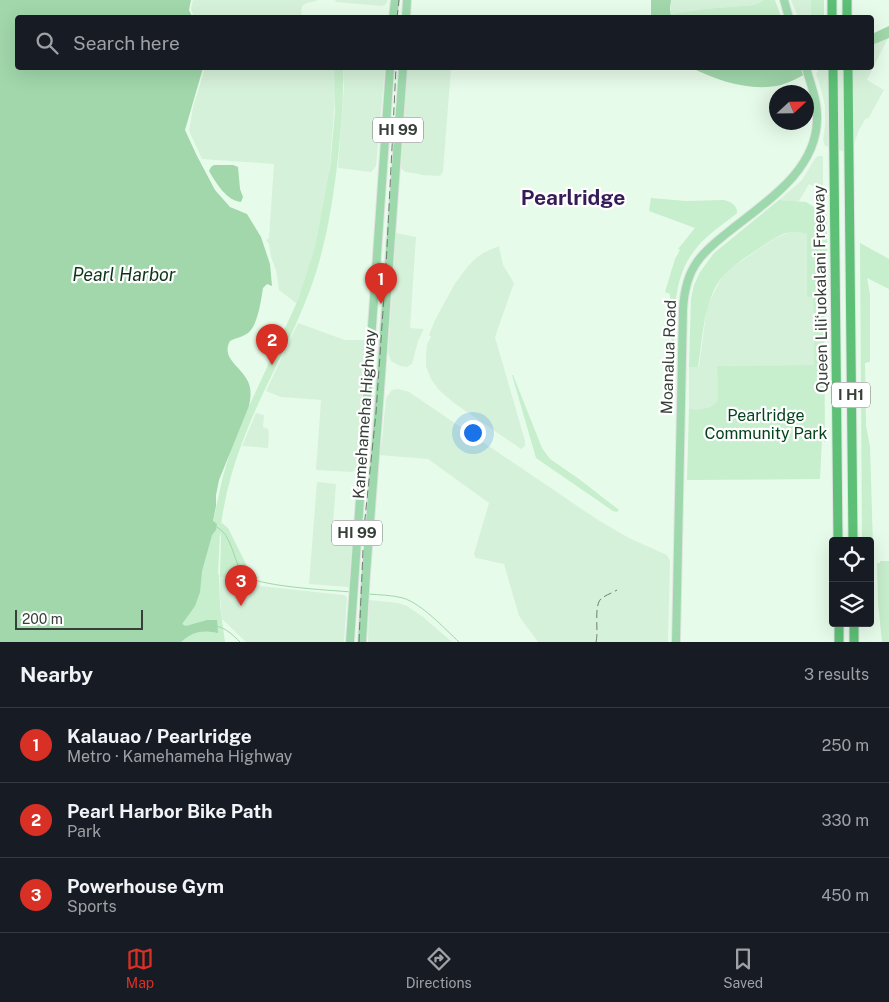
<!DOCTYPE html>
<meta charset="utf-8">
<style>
body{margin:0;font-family:"Public Sans",sans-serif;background:#20242c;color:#f1f3f6}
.controls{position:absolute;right:15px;bottom:15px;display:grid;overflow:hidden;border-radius:5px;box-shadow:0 5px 20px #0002}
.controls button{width:45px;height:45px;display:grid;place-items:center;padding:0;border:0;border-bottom:1px solid #363941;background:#171b24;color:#f1f3f6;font:25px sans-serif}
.compass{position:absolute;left:769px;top:85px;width:45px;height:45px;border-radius:50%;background:#171b24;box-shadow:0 5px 20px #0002;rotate:68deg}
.scale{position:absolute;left:15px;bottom:12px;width:128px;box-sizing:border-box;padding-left:5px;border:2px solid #373f39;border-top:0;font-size:14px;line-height:18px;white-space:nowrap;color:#373f39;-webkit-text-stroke:4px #fff;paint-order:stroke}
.you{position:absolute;left:472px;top:432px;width:18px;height:18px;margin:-12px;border:4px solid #fff;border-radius:50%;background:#1a73e8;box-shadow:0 0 0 8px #1a73e833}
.badge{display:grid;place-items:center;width:32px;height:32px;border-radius:50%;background:#d93025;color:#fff;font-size:16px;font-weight:700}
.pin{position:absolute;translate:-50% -41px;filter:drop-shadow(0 1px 2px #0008)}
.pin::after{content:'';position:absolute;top:26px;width:18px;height:15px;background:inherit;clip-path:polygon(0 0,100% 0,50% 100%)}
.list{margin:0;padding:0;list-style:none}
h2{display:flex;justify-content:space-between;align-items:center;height:65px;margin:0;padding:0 20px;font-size:21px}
h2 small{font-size:16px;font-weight:400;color:#9ea1a6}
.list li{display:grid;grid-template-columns:32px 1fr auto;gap:15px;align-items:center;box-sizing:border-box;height:75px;padding:0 20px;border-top:1px solid #363941}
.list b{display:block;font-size:19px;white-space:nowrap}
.list p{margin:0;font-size:16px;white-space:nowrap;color:#9ea1a6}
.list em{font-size:16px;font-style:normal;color:#9ea1a6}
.icon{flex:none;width:28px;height:28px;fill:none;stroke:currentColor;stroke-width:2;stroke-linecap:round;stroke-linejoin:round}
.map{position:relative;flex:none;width:889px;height:642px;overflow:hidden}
.search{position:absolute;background:#171b24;box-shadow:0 5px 20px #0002;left:15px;right:15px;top:15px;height:55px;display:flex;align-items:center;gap:12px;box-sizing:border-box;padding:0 18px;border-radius:5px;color:#9ea1a6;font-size:19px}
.sheet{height:290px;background:#171b24}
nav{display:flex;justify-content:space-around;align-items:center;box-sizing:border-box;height:70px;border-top:1px solid #363941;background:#171b24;font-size:14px;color:#9ea1a6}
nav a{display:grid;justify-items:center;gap:2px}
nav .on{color:#d93025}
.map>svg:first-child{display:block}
.built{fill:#d6f1da}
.green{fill:#c7eecd}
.water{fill:#a1d7ab}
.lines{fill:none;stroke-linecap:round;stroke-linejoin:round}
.stream{stroke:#a1d7ab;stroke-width:1}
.major-casing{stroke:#e3e4e3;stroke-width:10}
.highway-casing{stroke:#e3e4e3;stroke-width:11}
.major{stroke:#9ed9ad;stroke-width:8}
.highway{stroke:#5dc076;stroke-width:9}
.rail{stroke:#717d73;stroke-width:1;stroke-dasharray:8 4;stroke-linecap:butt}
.labels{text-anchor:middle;stroke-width:4.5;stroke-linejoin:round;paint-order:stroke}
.shield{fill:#fff;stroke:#737974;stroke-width:1}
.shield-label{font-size:15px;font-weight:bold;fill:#373f39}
.street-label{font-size:16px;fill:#373f39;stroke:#fff}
.park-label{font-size:16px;fill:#04441c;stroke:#fff}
.water-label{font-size:18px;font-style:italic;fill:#0d3519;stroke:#fff}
.district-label{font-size:21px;font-weight:bold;fill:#351c56;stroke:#fff}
</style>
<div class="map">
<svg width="889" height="642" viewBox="0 0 889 642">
<rect width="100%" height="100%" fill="#e7fbea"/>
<!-- built -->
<g class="built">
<path d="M193,0h124v1l-10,2 -5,3 -1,5 1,4 3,2 -111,1 -3,-10z"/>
<path d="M335,0h53l-3,5 -3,1 -46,-4z"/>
<path d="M671,0h93l-10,5 -50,4 -33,5z"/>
<path d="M791,0h20v15l13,1v1h-26z"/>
<path d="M888,38l-21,42 17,10 -16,29 -2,-1 -7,12 -8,21 -5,1 -21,-6 -2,-6 2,-14v-20l-3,-13 -6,-20 2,-1 -1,-4h55v-23z"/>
<path d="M205,68h129l1,24 -1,20 -5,65 -5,38 -12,48 -15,41 -18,-14 -3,-20 -5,-13 -2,-13 -3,-4 3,-2 5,-74 -72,-5 -13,-28 4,-24z"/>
<path d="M343,68h42l-9,98 -5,6 -33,-4 6,-82z"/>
<path d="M407,68h44l-8,104 -3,4 -20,-1v-1l-15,-2 -4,-4z"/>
<path d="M819,156h4v36l-14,-8 -10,17h-9l-11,-1 23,-20 14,-23z"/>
<path d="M793,231l14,3v63h6l1,68 -97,1 1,28 -1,7 -7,6 -8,3 -13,-1v-42h10l8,-61 15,-29 9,-9 44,-30z"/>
<path d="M396,233l20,4 -6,91 14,1 -6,12 -6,23 -5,3 -7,-1 -9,-5 -3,-8z"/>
<path d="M499,246l4,19 11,18 -19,54 30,104v5l-4,3 -67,-46 -15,-13 -8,-11 -5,-13v-8l1,-14 4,-7 -2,-2 6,-15 19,-35 14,-19 8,-8 9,-6z"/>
<path d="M298,323l47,17h21l-9,126 -1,3 -4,3 -36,-2 5,-70 -40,-3 -15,-6z"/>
<path d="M398,389l11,3 189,128 31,18 38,17 3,6 -2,81h-130l-19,-26 -15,-52 -28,-6 -2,-4 15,-51 -61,-44 -49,-4 3,-14 4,-43 6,-8z"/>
<path d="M256,413l8,2 -1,12 5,2 1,5 -1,14 -26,-2z"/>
<path d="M317,482l19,2 -3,40 20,2 -4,61 -40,-3z"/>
<path d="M220,577l25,2 15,7 84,9 3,2 -3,45h-98l-24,-23 -2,-21z"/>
<path d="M369,600l29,3 9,3 16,11 29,25h-84z"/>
</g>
<!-- green -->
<g class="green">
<path d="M764,0h11l6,17 -110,1v-4l33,-5 50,-4z"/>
<rect x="811" y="0" width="13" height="16"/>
<path d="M334,68h9c1,30 -2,60 -5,90 -6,51 -14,100 -34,147 -19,47 -45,91 -62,138 -10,26 -17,53 -21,81l1,-1 6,5 22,44 9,6 -14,1 -25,-2 1,-40 -1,-5 -2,42h1l1,31 5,37h-48l8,-16 -4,-2 19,-52 13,-50 10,-46 8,-27 14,-34 53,-115 17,-52 15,-80 5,-56z"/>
<path d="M651,198l35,3 38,-1 6,2 5,4 2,4v3c-13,11 -28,20 -39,33 -27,31 -23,69 -24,108h-2l-2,-60 -5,-2 10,-33 5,-9 -2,-1 17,-21 -46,-17z"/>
<path d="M779,200l27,2 21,13v38l-3,57 1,133 -3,-5 -2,41 -133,1 2,-71c11,1 20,1 28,-8l1,-7 -1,-28 97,-1 -1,-68h-6v-63c-20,-6 -30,2 -46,13 -13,9 -27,17 -37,28 -21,23 -21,63 -26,92h-9l2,-69 3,-13 6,-13 14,-19z"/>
<path d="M860,243l29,16v30l-22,-11 3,16v68l-5,1 1,62 4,22 3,99h-3v-5h-8z"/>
<path d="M512,375h1l29,73 8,11 29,20 40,31 -2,2 -4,-1 -77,-53z"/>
<path d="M880,561h9v81h-7l-4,-39 -1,-40h3z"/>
</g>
<!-- water -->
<g class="water">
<path d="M0,0h191l-2,10 3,7 -174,1v50h185l-18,62 12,26 18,34 15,17 17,7 14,23 9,27 2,22 -5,-2 -4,4c-2,12 -5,37 -15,45 -5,4 -13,5 -18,8 -9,16 9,25 16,37 6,9 5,18 3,28l-30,74 -3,15v11l-3,15 4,3 -1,6 -4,5 -10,36 -2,21 -5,14 -13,18 4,2 21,-6h10l1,13c-16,-3 -24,-2 -37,9h-181z"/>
<path d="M651,0h20l-1,9 1,8h-20z"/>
<path d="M889,26v12l-17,7v-11z"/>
<path d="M692,68h124c-11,6 -22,13 -35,17 -30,7 -63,-4 -89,-17z"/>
<path d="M214,165h19l5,2 2,22 3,8 -2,5c-14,-1 -25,-19 -32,-31l2,-4z"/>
</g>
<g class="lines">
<!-- stream -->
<g class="stream">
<path d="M217,527c15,8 16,32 25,46 10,14 90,17 109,19"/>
<path d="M368,594c11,1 24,1 35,4 19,6 41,30 56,44"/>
<path d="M216,626c10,2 17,9 24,16"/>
</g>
<defs>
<g id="major">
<path d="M784,0l5,18"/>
<path d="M393,18l2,-18"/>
<path d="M406,18l1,-18"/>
<path d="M350,642l40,-574"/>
<path d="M362,642l4,-68 12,-156 25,-350"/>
<path d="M676,642l7,-333c1,-17 4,-33 14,-47 8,-12 19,-20 30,-29 37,-30 89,-61 90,-113 1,-18 -6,-35 -11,-52"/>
</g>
<g id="highway">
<path d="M832,0v18"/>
<path d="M847,0v18"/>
<path d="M833,68l5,473"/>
<path d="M848,68l5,473"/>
<path d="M839,623v19"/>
<path d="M854,623v19"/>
</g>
</defs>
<!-- major casing -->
<use href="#major" class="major-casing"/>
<!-- highway casing -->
<use href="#highway" class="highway-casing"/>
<!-- major -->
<use href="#major" class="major"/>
<!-- highway -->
<use href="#highway" class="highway"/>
<!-- rail -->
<g class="rail">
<path d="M397,18l2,-18"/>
<path d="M359,642l5,-114 12,-115 10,-146 10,-199"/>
<path d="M596,642c3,-11 -3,-38 6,-44 4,-3 10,-5 15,-8"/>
</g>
</g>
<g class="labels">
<!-- shield labels -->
<g class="shield">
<rect x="373" y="117.5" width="50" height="25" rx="4"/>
<rect x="832" y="382.5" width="38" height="25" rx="4"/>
<rect x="332" y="520.5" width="50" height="25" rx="4"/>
</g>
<g class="shield-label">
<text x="398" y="135">HI 99</text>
<text x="851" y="400">I H1</text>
<text x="357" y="538">HI 99</text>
</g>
<!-- street labels -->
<g class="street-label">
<text transform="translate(820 289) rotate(-91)" y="6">Queen Liliʻuokalani Freeway</text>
<text transform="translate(668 357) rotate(-88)" y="6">Moanalua Road</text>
<text transform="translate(364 414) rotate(-86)" y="6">Kamehameha Highway</text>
</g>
<!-- park labels -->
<g class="park-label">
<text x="766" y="421">Pearlridge<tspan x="766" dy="18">Community Park</tspan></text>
</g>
<!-- water labels -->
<g class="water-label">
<text x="124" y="281">Pearl Harbor</text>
</g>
<!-- district labels -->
<g class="district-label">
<text x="573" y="205">Pearlridge</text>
</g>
</g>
</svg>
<div class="controls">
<button><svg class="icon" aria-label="locate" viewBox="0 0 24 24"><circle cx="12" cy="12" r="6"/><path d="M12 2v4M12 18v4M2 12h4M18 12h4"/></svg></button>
<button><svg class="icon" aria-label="layers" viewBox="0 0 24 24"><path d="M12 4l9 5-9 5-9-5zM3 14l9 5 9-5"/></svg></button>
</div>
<svg class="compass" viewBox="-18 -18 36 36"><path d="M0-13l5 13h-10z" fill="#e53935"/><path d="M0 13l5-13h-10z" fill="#9ea1a6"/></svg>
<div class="scale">200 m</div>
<div class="you"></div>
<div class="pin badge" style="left:381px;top:304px">1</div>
<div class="pin badge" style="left:272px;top:365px">2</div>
<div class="pin badge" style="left:241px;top:606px">3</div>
<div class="search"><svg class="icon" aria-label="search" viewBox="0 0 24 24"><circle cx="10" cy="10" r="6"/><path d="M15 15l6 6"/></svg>Search here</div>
</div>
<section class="sheet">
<h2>Nearby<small>3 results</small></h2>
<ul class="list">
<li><span class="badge">1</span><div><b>Kalauao / Pearlridge</b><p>Metro · Kamehameha Highway</p></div><em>250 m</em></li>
<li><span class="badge">2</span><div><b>Pearl Harbor Bike Path</b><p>Park</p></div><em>330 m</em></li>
<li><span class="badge">3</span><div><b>Powerhouse Gym</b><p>Sports</p></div><em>450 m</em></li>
</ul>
</section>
<nav>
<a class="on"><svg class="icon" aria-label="map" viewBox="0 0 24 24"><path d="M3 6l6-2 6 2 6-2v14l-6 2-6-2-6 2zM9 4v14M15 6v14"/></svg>Map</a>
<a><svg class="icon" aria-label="directions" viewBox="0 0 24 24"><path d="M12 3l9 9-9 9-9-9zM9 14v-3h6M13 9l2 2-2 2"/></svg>Directions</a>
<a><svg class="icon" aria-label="saved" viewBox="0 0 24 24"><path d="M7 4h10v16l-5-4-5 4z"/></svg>Saved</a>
</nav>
